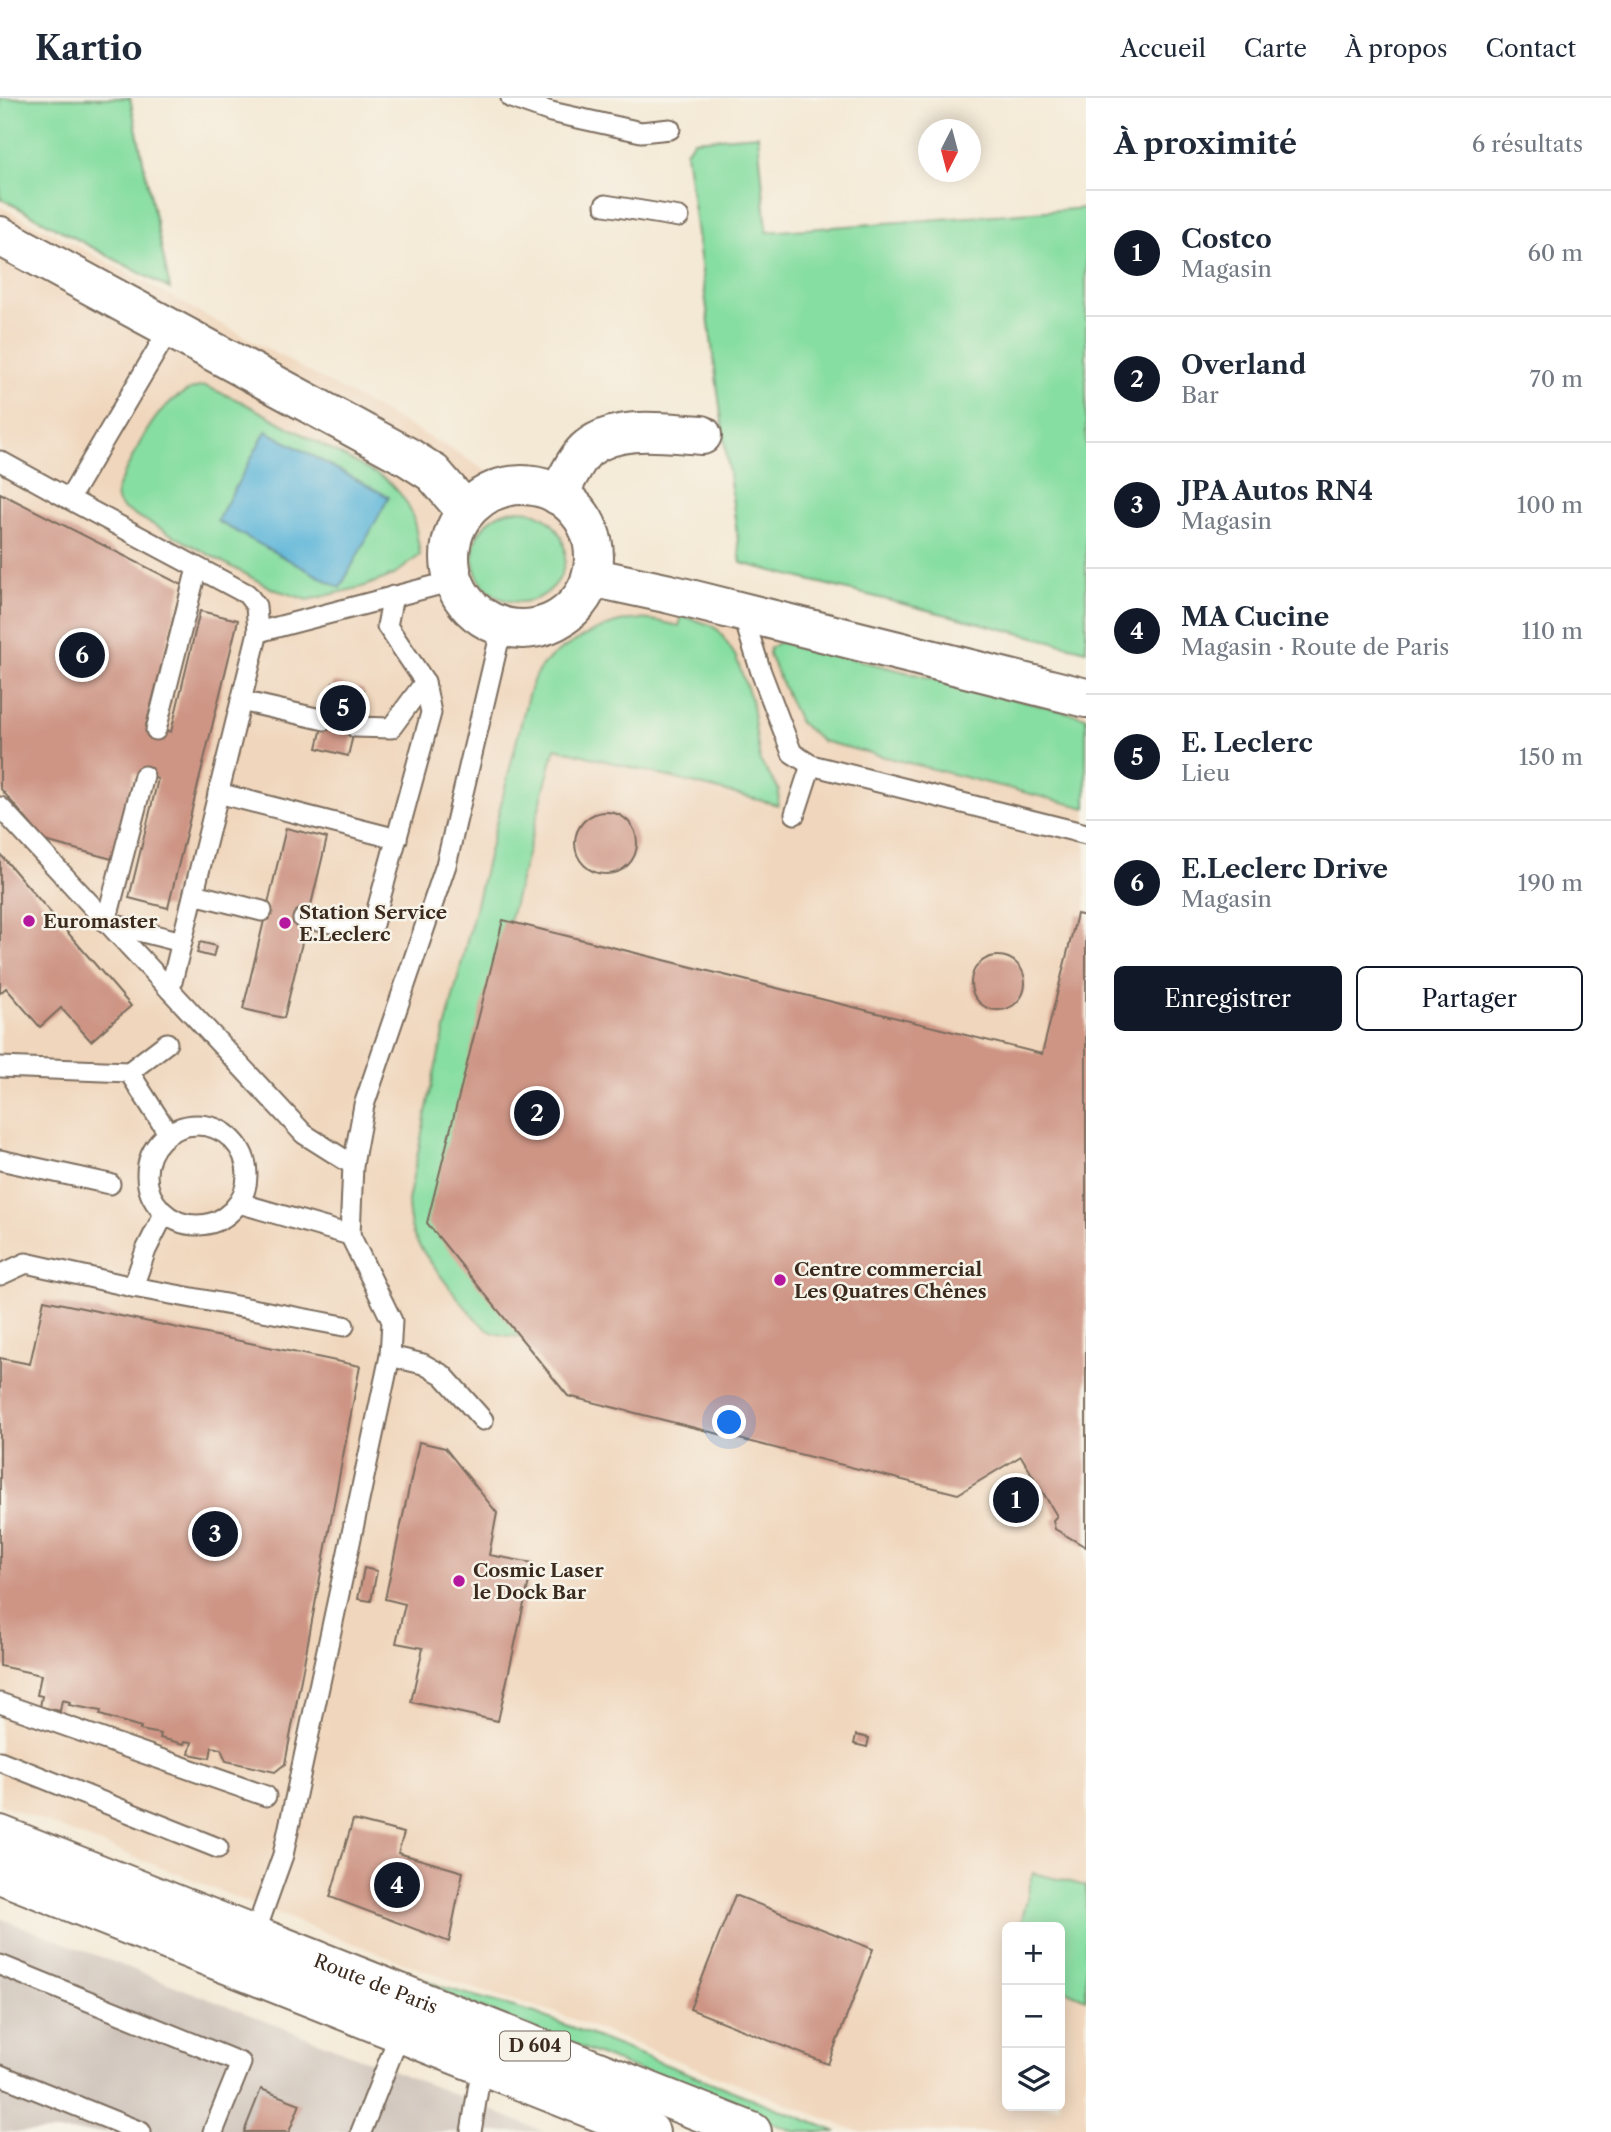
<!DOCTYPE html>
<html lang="fr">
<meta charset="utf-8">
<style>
body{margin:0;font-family:"Libre Caslon Text",serif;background:#f6f6f7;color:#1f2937}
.controls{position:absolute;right:21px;bottom:21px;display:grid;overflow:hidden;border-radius:10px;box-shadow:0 4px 18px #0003}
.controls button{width:63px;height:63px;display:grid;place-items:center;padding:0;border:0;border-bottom:2px solid #e0e1e3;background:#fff;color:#1f2937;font:35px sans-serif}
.compass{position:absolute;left:918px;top:21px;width:63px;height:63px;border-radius:50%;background:#fff;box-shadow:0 4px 18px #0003;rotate:186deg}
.you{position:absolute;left:730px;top:1325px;width:24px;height:24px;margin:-18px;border:5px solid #fff;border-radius:50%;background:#1a73e8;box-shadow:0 0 0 10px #1a73e833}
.badge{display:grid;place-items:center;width:46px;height:46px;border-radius:50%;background:#111827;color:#fff;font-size:23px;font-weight:700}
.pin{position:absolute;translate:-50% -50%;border:4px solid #fff;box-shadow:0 2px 7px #0006}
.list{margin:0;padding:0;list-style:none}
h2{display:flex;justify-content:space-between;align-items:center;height:91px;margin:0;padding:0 28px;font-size:30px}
h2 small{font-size:23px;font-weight:400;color:#747a83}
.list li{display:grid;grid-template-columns:46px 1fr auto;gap:21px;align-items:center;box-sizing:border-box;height:126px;padding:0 28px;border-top:2px solid #e0e1e3}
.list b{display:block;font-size:26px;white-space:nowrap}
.list p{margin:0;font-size:23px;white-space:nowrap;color:#747a83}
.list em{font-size:23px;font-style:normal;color:#747a83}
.actions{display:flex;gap:14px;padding:21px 28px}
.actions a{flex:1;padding:16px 0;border:2px solid #111827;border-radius:10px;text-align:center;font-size:24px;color:#111827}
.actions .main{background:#111827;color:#fff}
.icon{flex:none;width:38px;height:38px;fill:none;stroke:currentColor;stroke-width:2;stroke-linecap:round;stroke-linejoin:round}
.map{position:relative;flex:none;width:1086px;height:2034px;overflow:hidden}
header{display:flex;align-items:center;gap:42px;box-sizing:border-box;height:98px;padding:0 35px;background:#fff;border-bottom:2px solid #e0e1e3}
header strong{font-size:33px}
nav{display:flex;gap:38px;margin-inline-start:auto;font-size:24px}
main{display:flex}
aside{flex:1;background:#fff}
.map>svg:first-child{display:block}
.built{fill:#f0d6bc;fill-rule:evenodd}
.industrial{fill:#cec2b9}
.green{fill:#87dea2;stroke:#618460;stroke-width:2}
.water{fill:#5cb5d9;stroke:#4c707c;stroke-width:2}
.building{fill:#ce9585}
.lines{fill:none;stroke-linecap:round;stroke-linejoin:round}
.service-casing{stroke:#7c6d5e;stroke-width:23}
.minor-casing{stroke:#7c6d5e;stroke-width:42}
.primary-casing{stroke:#7c6d5e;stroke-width:42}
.service{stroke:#fff;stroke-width:19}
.minor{stroke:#fff;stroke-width:38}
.primary{stroke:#fff;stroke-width:38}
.poi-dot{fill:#b5179e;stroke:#f7f3e8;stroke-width:2.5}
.labels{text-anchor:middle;stroke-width:5;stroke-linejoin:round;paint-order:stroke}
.shield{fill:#f7f3e8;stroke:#73665b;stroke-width:2}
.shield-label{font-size:18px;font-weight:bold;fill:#3b2a1e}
.poi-label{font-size:19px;font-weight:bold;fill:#3b2a1e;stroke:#f7f3e8;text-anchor:start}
.street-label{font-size:19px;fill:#3b2a1e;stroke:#f7f3e8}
</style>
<header>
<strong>Kartio</strong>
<nav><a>Accueil</a><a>Carte</a><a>À propos</a><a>Contact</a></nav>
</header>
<main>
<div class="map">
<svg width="1086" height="2034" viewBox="0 0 1086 2034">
<rect width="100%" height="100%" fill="#f7f3e8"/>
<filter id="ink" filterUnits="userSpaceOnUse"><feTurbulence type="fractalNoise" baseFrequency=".0143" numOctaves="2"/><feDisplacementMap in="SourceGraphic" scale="14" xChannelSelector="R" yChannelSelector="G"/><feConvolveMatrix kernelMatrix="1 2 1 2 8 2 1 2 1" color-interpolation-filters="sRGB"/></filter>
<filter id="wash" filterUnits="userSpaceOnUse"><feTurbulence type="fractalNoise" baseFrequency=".00686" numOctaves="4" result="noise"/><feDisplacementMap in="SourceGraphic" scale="28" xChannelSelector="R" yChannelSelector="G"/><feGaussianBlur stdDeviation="1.57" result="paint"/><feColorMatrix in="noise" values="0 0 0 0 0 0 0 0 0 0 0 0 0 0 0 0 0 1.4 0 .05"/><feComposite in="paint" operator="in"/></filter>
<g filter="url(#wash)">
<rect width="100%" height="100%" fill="#f4e9d5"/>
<!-- built -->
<path class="built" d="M0,109l76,38 384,209 48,32h26l24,9 13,9 11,13 7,15 5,31 492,135v1434h-227l-302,-119 -88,-26 -138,-52 -331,-131zM1007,1829h53v179h-53z"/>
<!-- industrial -->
<path class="industrial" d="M0,1820l443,172 101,42h-544z"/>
<!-- green -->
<g class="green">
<path d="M0,0h130l40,191 -170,-91z"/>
<path d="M758,37l9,97 319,-24v442l-345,-87 -55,-411 8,-12z"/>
<path d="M205,288l37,16 142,76c29,23 31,42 36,77l-26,20 -32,12 -54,13 -35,-11 -151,-81c-6,-7 -7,-12 -4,-22 20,-38 39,-93 87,-100z"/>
<circle cx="519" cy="458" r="46"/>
<path d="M682,518l29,9 8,6 17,26 15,42 9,62 19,29 -1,15 -223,-57 -46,174 11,415c-10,-1 -23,-1 -32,-7 -16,-11 -68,-79 -75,-96 -3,-11 -5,-22 -5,-33l26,-127 93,-375c3,-9 5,-18 10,-26 14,-23 67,-50 94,-53 16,-2 32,2 48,6z"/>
<path d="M781,543l305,76v91l-264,-67 -23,-19 -30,-67 1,-7z"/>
<path d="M1033,1775l53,13v113l-26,-11v-61h-40z"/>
<path d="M355,1854l87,35 93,26 302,119h-42l-441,-174z"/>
</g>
<!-- water -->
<path class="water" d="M266,333l123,66 -49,91 -123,-67z"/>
<g id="blocks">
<!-- building -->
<g class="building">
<path d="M0,395l182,92 -36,140 25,7 29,-121 38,9 -70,288 -39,-10 29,-119 -24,-6 -22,86 -67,-18 -45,-53z"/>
<path d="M333,584l31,8 -16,66 -31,-8z"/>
<circle cx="606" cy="745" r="31"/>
<path d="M286,730l41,10 -43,180 -41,-9z"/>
<path d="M0,756l131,152 -40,35 -30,-33 -21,19 -34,-39 -6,5z"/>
<path d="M1077,816l9,2v631l-31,-18 -2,-9 4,-4 -36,-60 -63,38 -390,-98 -141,-173 76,-303 539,134z"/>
<path d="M200,844l16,4 -3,11 -16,-4z"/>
<circle cx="998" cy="885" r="27"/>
<path d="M44,1202l316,66 -75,398 -10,8 -49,-11 -5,-12 -9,-2 -2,11 -21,-4 3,-12 -7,-1 -1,3 -24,-6 1,-4 -21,-4 1,-3 -41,-12 1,-4 -32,-6 1,-3 -8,-2 -2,11 -20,-4 2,-11 -5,-1 4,-20 -41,-9v-308l30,6z"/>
<path d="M419,1344l26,6 52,65 -8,42 44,8 -35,158 -87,-19 12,-54 -27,-5 9,-39 -20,-5z"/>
<path d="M364,1470l13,3 -6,30 -13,-2z"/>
<path d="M856,1637l13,3 -2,9 -13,-3z"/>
<path d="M353,1722l51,13 -6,20 65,19 -14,70 -119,-45z"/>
<path d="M735,1797l138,54 -45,115 -138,-55z"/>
<path d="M261,1991l39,15 -11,28h-45z"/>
</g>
</g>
</g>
<g filter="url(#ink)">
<use href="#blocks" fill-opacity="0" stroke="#7c6d5e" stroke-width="2"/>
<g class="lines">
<defs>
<g id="service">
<path d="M511,0l40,14 90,20 29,-3"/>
<path d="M605,107l74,12"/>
<path d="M170,230l-101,171 178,95 9,12 2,26 -88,358 134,144 49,31"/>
<path d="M0,363l69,38"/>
<path d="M742,514l19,60 31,81 19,12"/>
<path d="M258,534l195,-51"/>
<path d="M241,603l84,19"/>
<path d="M355,629l36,1 34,-46"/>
<path d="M156,632l41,-162"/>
<path d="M218,695l179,46"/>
<path d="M0,709l170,183"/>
<path d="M795,716l16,-49 275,69"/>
<path d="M194,796l68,17"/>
<path d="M303,821l69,9 59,-215 -6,-31 -38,-56 6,-30"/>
<path d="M106,824l38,-146"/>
<path d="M107,825l75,19"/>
<path d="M0,969l129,5 38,-29"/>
<path d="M129,974l39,61"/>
<circle cx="197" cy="1077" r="50"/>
<path d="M0,1062l110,24"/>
<path d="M239,1105l111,32"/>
<path d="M164,1116l-18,36 -13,37 211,39"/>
<path d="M0,1177l26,-12 107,24"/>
<path d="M390,1258l33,8 20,11 40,45"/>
<path d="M0,1605l266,93"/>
<path d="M0,1663l218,87"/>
<path d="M254,1838l29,-81 107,-499 2,-35 -42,-86 3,-70 11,-60 82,-240 56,-238"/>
<path d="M0,1867l241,98 -28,69"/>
<path d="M0,1977l141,57"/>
<path d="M361,2034l39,-99"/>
<path d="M471,2034l11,-67"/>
</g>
<g id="minor">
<path d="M0,138l408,221 25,16 33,38"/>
<circle cx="522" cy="459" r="72"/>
<path d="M558,397c7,-12 19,-39 30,-47 31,-24 78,-15 114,-13"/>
<path d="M591,479l79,17 416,104"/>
</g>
<g id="primary">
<path id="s1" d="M0,1737l752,297"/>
<path d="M0,1776l650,258"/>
</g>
</defs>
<!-- service casing -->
<use href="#service" class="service-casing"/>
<!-- minor casing -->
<use href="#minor" class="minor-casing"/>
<!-- primary casing -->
<use href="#primary" class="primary-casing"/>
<!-- service -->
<use href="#service" class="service"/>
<!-- minor -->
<use href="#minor" class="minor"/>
<!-- primary -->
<use href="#primary" class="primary"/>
</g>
</g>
<!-- markers -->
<g class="poi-dot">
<circle cx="29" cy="823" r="7"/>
<circle cx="285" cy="825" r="7"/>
<circle cx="780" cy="1182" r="7"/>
<circle cx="459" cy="1483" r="7"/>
</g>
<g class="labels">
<!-- shield labels -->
<rect class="shield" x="500" y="1933.5" width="70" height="29" rx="5"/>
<g class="shield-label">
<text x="535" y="1954">D 604</text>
</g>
<!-- poi labels -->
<g class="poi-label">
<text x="299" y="821">Station Service<tspan x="299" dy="22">E.Leclerc</tspan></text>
<text x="43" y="830">Euromaster</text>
<text x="794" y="1178">Centre commercial<tspan x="794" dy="22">Les Quatres Chênes</tspan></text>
<text x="473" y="1479">Cosmic Laser<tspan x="473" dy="22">le Dock Bar</tspan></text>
</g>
<!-- street labels -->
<g class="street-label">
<text dy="7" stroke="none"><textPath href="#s1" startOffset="404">Route de Paris</textPath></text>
</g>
</g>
</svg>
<div class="controls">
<button>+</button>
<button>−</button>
<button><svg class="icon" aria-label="layers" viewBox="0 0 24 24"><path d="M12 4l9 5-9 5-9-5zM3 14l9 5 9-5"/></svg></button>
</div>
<svg class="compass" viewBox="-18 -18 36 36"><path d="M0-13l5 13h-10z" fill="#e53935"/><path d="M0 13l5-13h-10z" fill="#747a83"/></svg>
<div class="you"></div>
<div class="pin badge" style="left:1016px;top:1402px">1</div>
<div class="pin badge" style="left:537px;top:1015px">2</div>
<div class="pin badge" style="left:215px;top:1436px">3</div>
<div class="pin badge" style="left:397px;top:1787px">4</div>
<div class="pin badge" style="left:343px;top:610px">5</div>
<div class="pin badge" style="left:82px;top:557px">6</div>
</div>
<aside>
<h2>À proximité<small>6 résultats</small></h2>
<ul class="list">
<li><span class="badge">1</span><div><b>Costco</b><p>Magasin</p></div><em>60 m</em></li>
<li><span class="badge">2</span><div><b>Overland</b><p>Bar</p></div><em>70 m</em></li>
<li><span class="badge">3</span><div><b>JPA Autos RN4</b><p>Magasin</p></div><em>100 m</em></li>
<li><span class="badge">4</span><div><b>MA Cucine</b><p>Magasin · Route de Paris</p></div><em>110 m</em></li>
<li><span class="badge">5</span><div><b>E. Leclerc</b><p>Lieu</p></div><em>150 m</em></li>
<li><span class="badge">6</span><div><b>E.Leclerc Drive</b><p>Magasin</p></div><em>190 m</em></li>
</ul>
<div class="actions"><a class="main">Enregistrer</a><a>Partager</a></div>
</aside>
</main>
